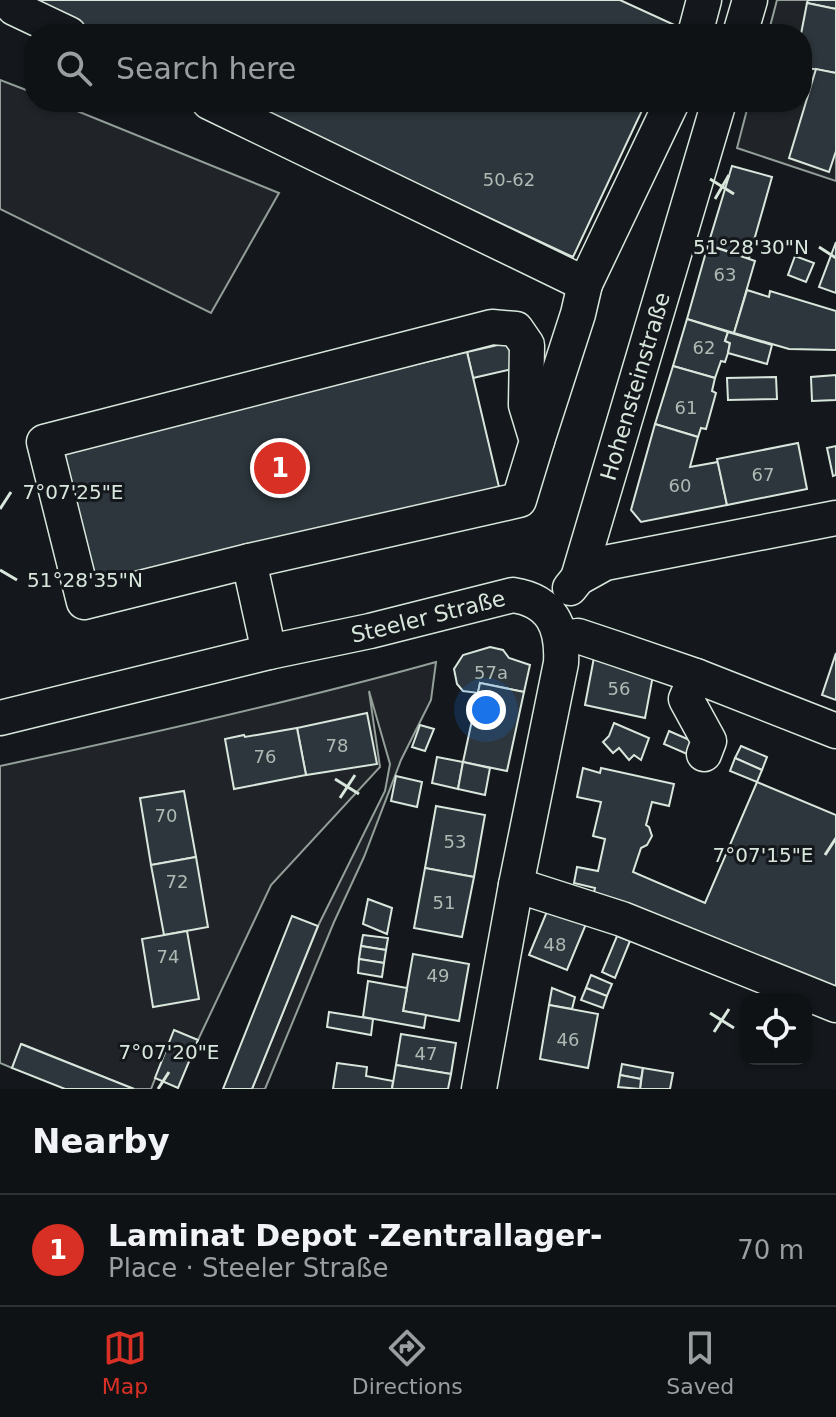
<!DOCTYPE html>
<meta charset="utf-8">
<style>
body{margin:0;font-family:"DejaVu Sans",sans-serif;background:#181b1e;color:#f1f3f6}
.controls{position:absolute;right:24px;bottom:24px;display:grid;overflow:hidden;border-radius:16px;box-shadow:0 2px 6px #0004}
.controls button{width:72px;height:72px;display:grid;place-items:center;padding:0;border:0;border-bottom:2px solid #2f3234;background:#0f1215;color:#f1f3f6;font:40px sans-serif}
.you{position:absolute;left:486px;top:710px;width:28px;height:28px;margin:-20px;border:6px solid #fff;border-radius:50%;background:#1a73e8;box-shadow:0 0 0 12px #1a73e833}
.badge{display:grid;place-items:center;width:52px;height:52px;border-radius:50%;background:#d93025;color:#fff;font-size:26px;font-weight:700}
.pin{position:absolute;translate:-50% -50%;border:4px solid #fff;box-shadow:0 2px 8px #0006}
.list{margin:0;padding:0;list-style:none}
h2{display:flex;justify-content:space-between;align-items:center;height:104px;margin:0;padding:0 32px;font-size:34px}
h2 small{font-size:26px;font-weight:400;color:#9b9ea0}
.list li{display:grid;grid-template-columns:52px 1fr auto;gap:24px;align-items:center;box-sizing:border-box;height:112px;padding:0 32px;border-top:2px solid #2f3234}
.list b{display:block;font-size:30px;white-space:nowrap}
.list p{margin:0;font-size:26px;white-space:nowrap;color:#9b9ea0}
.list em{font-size:26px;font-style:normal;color:#9b9ea0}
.icon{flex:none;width:44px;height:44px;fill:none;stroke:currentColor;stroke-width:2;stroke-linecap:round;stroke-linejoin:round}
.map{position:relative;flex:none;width:836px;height:1089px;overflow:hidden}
.search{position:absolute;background:#0f1215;box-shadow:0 2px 6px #0004;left:24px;right:24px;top:24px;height:88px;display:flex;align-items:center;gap:20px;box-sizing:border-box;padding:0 28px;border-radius:32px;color:#9b9ea0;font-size:30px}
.sheet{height:216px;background:#0f1215}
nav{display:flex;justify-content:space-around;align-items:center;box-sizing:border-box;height:112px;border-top:2px solid #2f3234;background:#0f1215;font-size:22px;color:#9b9ea0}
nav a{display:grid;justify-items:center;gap:4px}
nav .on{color:#d93025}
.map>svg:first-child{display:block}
.green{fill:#202428;stroke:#939e99;stroke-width:2}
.building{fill:#2c363c;stroke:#d8e6dc;stroke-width:2}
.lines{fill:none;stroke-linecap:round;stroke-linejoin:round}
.minor-casing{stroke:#d8e6dc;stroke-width:37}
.minor{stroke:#14181c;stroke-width:34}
.ticks{fill:none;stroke:#d8e6dc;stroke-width:3}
.labels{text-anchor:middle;stroke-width:6;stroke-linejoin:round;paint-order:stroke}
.number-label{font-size:18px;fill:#adbab4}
.street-label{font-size:22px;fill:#d8e6dc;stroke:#14181c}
.ticks-label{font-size:20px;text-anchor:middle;fill:#d8e6dc;stroke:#14181c;stroke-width:6;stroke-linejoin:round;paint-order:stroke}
</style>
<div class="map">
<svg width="836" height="1089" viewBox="0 0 836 1089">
<rect width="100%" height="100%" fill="#14181c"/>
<!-- green -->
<g class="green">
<path d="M777,0h59v181l-99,-33 12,-46h53v-68h-34z"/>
<path d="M0,80l34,13v9h21l224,91 -68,120 -211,-104z"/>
<path d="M436,662l-5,38 -30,60 -37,97 -30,65 -69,167h-13l66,-163 67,-135 5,-27 -21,-73 11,76 -109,118 -73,155 -24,-9 -23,58h-17l-112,-45 -10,24 -12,-5v-297c146,-31 292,-64 436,-104z"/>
</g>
<!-- building -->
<g class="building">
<path d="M36,0h584l61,28 -3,6h-581l-63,-30z"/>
<path d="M808,0h28v9l-29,-6z"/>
<path d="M807,3l29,6v64l-34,-6 -1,-33z"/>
<path d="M816,69l20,4v78l-7,21 -40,-14z"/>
<path d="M242,102h404l-73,155z"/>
<path d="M732,166l40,11 -23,81 -41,-13z"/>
<path d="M836,242v51l-17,-6z"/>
<path d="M708,245l47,16 -21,72 -47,-14z"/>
<path d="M795,256l19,7 -8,19 -18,-7z"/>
<path d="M747,290l22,7 1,-6 66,20v39l-47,-1 -55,-16z"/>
<path d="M687,319l41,13 -3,9 5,2 -2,10 -3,9 -4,-1 -6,17 -42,-12z"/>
<path d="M728,332l44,13 -5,19 -39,-11 2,-10 -5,-2z"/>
<path d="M511,342l6,26 -44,10 -6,-26z"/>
<path d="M467,352l32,135 -407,97 -32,-134z"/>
<path d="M673,366l42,12 -3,13 4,2 -10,36 -5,-1 -3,9 -43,-13z"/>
<path d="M836,375v25l-24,1 -1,-24z"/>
<path d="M776,377l1,22 -49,1 -1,-22z"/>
<path d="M655,424l43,13 -8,30 28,-5 9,43 -86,17 -10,-12z"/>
<path d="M798,443l9,46 -80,16 -10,-46z"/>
<path d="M836,446v29l-3,1 -6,-28z"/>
<path d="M490,647l13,3 6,8 21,7 -6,27 -44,-9 -2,10 -15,-2 -6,-7 -3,-15 9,-14z"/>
<path d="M595,652l59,18 -9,48 -60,-13z"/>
<path d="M836,653v47l-14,-5z"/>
<path d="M480,683l44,9 -17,79 -44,-9z"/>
<path d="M367,713l10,51 -71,11 -9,-47z"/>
<path d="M614,723l35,15 -8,22 -7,-5 -5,5 -10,-12 -6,5 -10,-11 6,-6z"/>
<path d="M420,725l14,4 -9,22 -13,-4z"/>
<path d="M297,728l9,47 -72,14 -9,-50 19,-4 1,2z"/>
<path d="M669,731l23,10 -5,13 -23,-10z"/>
<path d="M741,746l26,11 -5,13 -27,-12z"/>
<path d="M437,757l26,5 -5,27 -26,-6z"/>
<path d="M735,758l27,12 -5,12 -27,-11z"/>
<path d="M463,762l27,6 -5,27 -27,-6z"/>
<path d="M583,768l17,5 1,-5 73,16 -5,22 -17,-4 -6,23 3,2 3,9 -5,9 -6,3 -8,24 72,31 52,-121 79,33v175l-243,-93 2,-9 -21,-5 3,-16 21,4 7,-32 -12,-3 8,-34 -24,-5z"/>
<path d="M396,776l26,6 -5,25 -26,-6z"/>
<path d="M184,791l12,66 -45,8 -11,-67z"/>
<path d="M436,806l49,9 -11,62 -49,-9z"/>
<path d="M196,857l12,70 -44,8 -13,-70z"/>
<path d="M425,868l49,9 -12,60 -48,-9z"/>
<path d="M368,899l24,9 -5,26 -24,-10z"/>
<path d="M548,909l38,15 -19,46 -38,-15z"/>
<path d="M292,916l26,10 -66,163h-29z"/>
<path d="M187,931l12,68 -46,8 -11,-68z"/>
<path d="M363,935l25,3 -2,12 -25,-4z"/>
<path d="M617,936l13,5 -15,37 -13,-6z"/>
<path d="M361,946l25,4 -2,13 -25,-4z"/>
<path d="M413,954l56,10 -10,57 -56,-10z"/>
<path d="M359,959l25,4 -2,14 -24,-4z"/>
<path d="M591,975l21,9 -5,12 -21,-8z"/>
<path d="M368,981l39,7 -4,23 23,4 -2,13 -61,-11z"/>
<path d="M552,988l23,9 -3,12 -23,-4z"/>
<path d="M586,988l21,8 -4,12 -22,-8z"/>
<path d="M549,1005l49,9 -10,54 -48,-9z"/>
<path d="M329,1012l44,7 -2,16 -44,-8z"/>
<path d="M174,1030l24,10 -20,48 -23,-10z"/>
<path d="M401,1034l55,9 -5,31 -55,-9z"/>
<path d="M21,1044l113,45h-69l-53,-21z"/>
<path d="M337,1063l30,4 -1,9 27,5 -1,8h-59z"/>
<path d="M622,1064l21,4 -2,11 -21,-4z"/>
<path d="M396,1065l55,9 -3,15h-56z"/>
<path d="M643,1068l30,5 -3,16h-30z"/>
<path d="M620,1075l21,4 -1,10 -22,-2z"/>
</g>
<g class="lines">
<defs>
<g id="minor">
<path d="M8,0l6,8 55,26"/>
<path d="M695,34l9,-34"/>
<path d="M740,34l10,-34"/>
<path d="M209,102l376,182 87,-182"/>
<path d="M492,327l24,2 11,16 -1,60 11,36 -18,59 -270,61 -165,41 -40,-160z"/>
<path d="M537,441l41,-127 7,-30"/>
<path d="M249,561l20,91"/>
<path id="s1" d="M578,578l141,-476"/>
<path d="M570,588l8,-10 27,-15 231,-45"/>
<path d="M561,638l17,-2 39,13 79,27 140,55"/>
<path d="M696,676l-10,23 23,42 -5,13"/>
<path id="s2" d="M0,718l269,-66 101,-21 143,-36c39,6 50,32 48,68l-45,222 -37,204"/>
<path d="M516,885l106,34 214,86"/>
</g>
</defs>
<!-- minor casing -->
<use href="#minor" class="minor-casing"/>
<!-- minor -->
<use href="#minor" class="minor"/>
</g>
<!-- ticks -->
<path class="ticks" d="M710,179l24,15M715,199l14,-24M819,247l17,11M0,509l11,-17M0,570l17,10M335,779l24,15M340,798l15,-23M825,855l11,-17M710,1013l24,15M714,1032l15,-23M158,1089l11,-17"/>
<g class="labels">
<!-- number labels -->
<g class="number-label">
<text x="509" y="186">50-62</text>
<text x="725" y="281">63</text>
<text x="704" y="354">62</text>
<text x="686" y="414">61</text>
<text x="763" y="481">67</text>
<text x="680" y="492">60</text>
<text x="491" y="679">57a</text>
<text x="619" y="695">56</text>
<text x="337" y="752">78</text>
<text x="265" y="763">76</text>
<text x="166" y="822">70</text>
<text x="455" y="848">53</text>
<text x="177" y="888">72</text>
<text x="444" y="909">51</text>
<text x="555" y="951">48</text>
<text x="168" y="963">74</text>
<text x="438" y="982">49</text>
<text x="568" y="1046">46</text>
<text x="426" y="1060">47</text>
</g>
<!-- street labels -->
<g class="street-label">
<text dy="8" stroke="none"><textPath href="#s1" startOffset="200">Hohensteinstraße</textPath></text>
<text dy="8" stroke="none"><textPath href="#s2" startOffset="440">Steeler Straße</textPath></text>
</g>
</g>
<g class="ticks-label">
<text x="751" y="254">51°28'30"N</text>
<text x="73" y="499">7°07'25"E</text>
<text x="85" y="587">51°28'35"N</text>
<text x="763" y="862">7°07'15"E</text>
<text x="169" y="1059">7°07'20"E</text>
</g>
</svg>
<div class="controls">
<button><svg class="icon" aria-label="locate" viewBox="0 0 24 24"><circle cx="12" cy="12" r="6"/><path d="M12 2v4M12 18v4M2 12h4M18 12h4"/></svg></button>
</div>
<div class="you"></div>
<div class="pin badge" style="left:280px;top:468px">1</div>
<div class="search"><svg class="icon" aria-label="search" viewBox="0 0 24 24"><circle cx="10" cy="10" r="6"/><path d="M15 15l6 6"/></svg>Search here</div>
</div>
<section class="sheet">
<h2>Nearby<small></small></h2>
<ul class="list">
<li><span class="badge">1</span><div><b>Laminat Depot -Zentrallager-</b><p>Place · Steeler Straße</p></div><em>70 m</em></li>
</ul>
</section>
<nav>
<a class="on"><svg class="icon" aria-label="map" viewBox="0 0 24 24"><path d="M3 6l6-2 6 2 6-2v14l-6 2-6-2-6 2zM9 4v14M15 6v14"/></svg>Map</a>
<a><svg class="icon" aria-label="directions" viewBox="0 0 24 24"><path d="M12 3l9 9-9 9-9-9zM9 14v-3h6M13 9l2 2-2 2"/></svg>Directions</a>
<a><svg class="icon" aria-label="saved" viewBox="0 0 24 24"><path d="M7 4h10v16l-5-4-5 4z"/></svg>Saved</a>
</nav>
